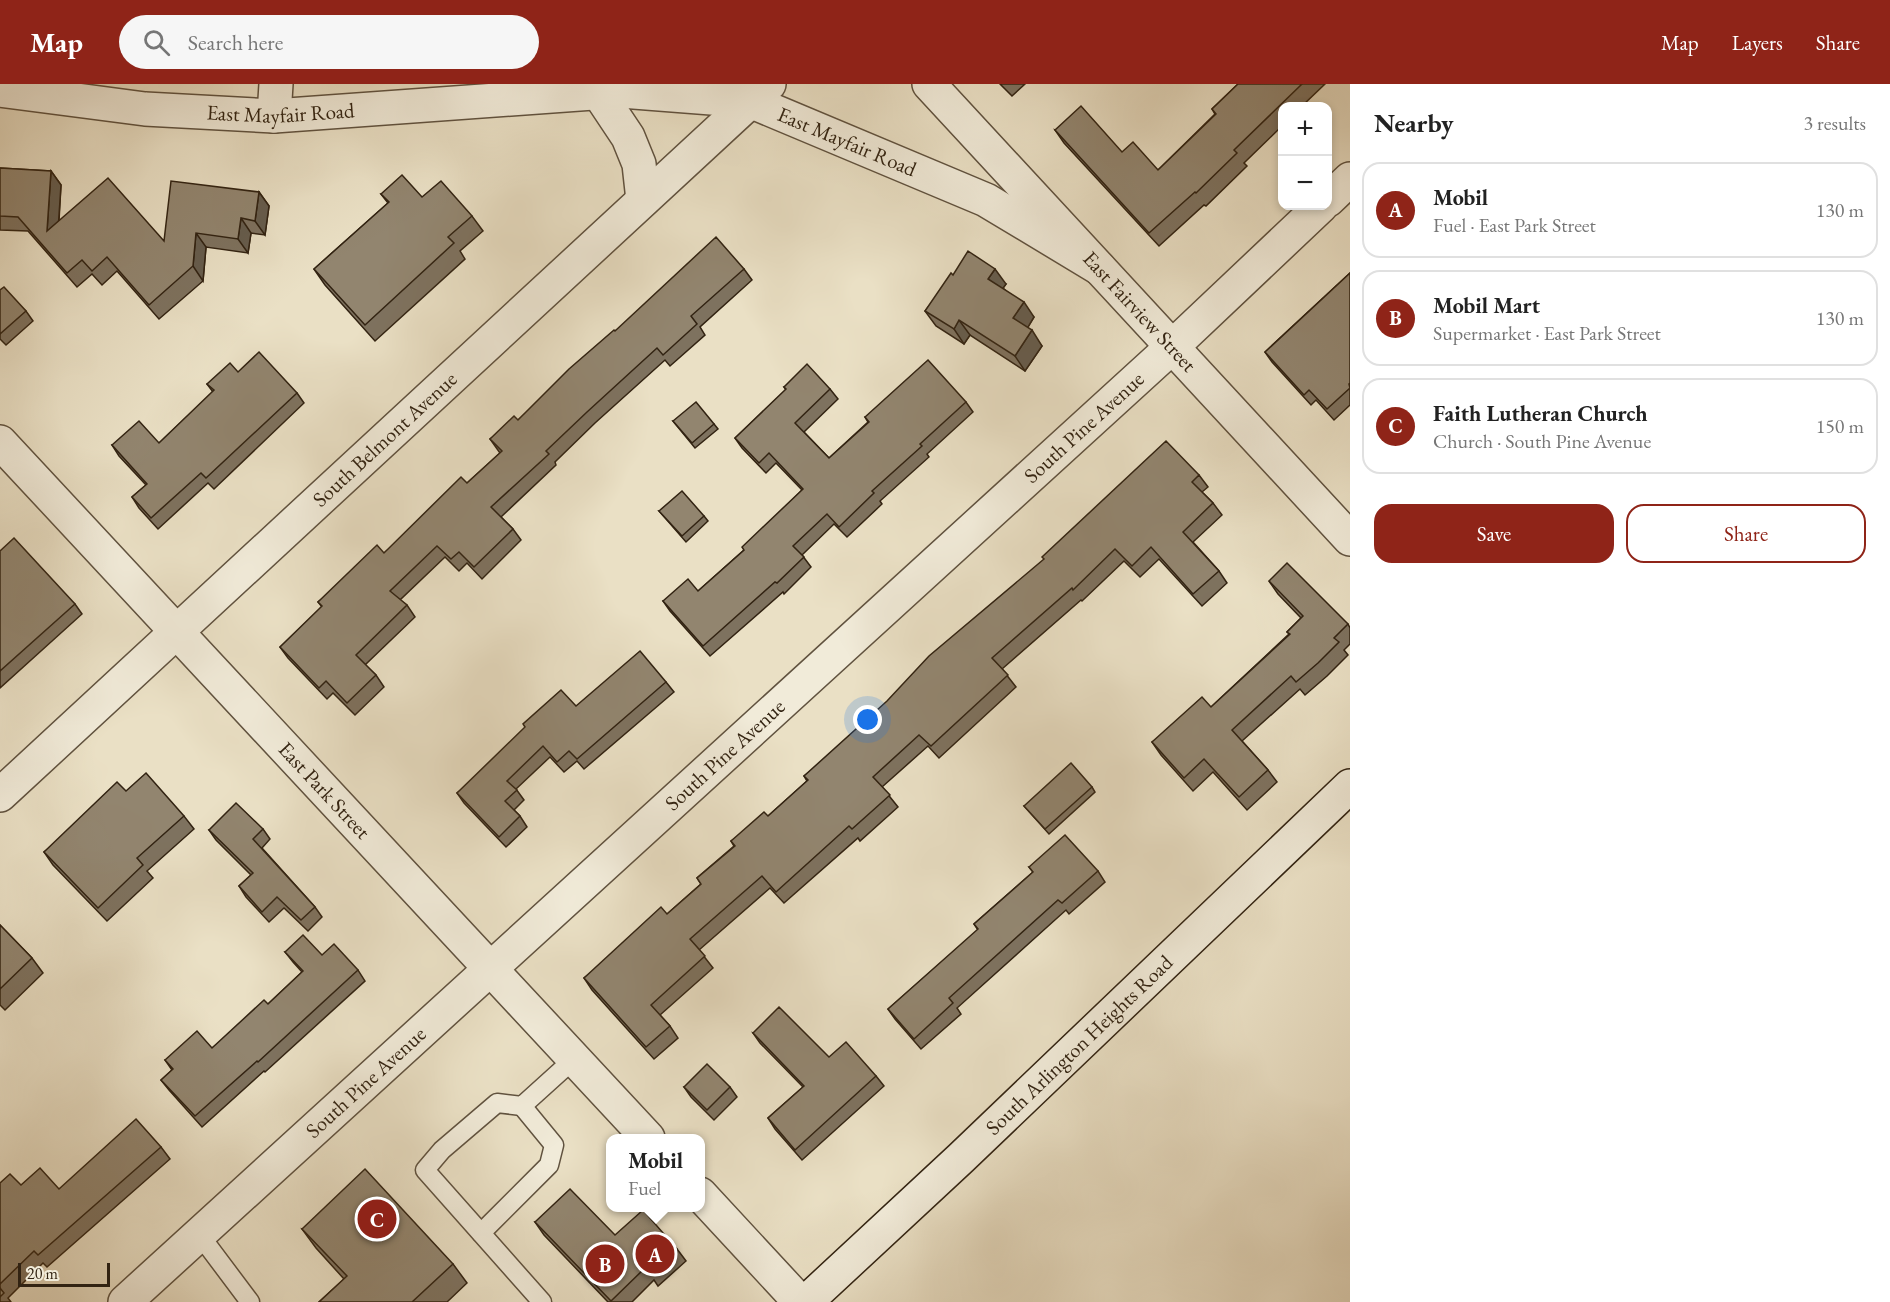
<!DOCTYPE html>
<meta charset="utf-8">
<style>
body{margin:0;font-family:"EB Garamond",serif;background:#f6f6f6;color:#222}
.controls{position:absolute;right:18px;top:18px;display:grid;overflow:hidden;border-radius:12px;box-shadow:0 3px 9px #0003}
.controls button{width:54px;height:54px;display:grid;place-items:center;padding:0;border:0;border-bottom:2px solid #e0e0e0;background:#fff;color:#222;font:30px sans-serif}
.scale{position:absolute;left:18px;bottom:15px;width:92px;box-sizing:border-box;padding-left:6px;border:3px solid #322312;border-top:0;font-size:16px;line-height:21px;white-space:nowrap;color:#322312;-webkit-text-stroke:4px #f1ebd9;paint-order:stroke}
.you{position:absolute;left:868px;top:636px;width:21px;height:21px;margin:-15px;border:4px solid #fff;border-radius:50%;background:#1a73e8;box-shadow:0 0 0 9px #1a73e833}
.badge{display:grid;place-items:center;width:39px;height:39px;border-radius:50%;background:#8f2418;color:#fff;font-size:20px;font-weight:700}
.pin{position:absolute;translate:-50% -50%;border:3px solid #fff;box-shadow:0 2px 6px #0006}
.popup{position:absolute;left:606px;top:1050px;width:99px;height:78px;box-sizing:border-box;display:grid;place-content:center;border-radius:12px;background:#fff;filter:drop-shadow(0 2px 4px #0005);font-size:20px;white-space:nowrap;color:#767676}
.popup b{font-size:22px;color:#222}
.popup::after{content:'';position:absolute;left:50%;top:100%;margin-left:-12px;border:12px solid transparent;border-top-color:#fff}
.list{margin:0;padding:0;list-style:none}
h2{display:flex;justify-content:space-between;align-items:center;height:78px;margin:0;padding:0 24px;font-size:26px}
h2 small{font-size:20px;font-weight:400;color:#767676}
.list li{display:grid;grid-template-columns:39px 1fr auto;gap:18px;align-items:center;box-sizing:border-box;height:96px;margin:0 12px 12px;padding:0 12px;border:2px solid #e0e0e0;border-radius:18px}
.list b{display:block;font-size:22px;white-space:nowrap}
.list p{margin:0;font-size:20px;white-space:nowrap;color:#767676}
.list em{font-size:20px;font-style:normal;color:#767676}
.actions{display:flex;gap:12px;padding:18px 24px}
.actions a{flex:1;padding:14px 0;border:2px solid #8f2418;border-radius:18px;text-align:center;font-size:21px;color:#8f2418}
.actions .main{background:#8f2418;color:#fff}
.icon{flex:none;width:33px;height:33px;fill:none;stroke:currentColor;stroke-width:2;stroke-linecap:round;stroke-linejoin:round}
.map{position:relative;flex:none;width:1350px;height:1218px;overflow:hidden}
header{display:flex;align-items:center;gap:36px;box-sizing:border-box;height:84px;padding:0 30px;background:#8f2418;color:#fff}
header strong{font-size:28px}
nav{display:flex;gap:33px;margin-inline-start:auto;font-size:21px}
.search{width:420px;height:54px;background:#f6f6f6;display:flex;align-items:center;gap:15px;box-sizing:border-box;padding:0 21px;border-radius:33px;color:#767676;font-size:22px}
main{display:flex}
aside{flex:1;background:#fff}
.map>svg:first-child{display:block}
.lines{fill:none;stroke-linecap:round;stroke-linejoin:round}
.lane-casing{stroke:#60523f;stroke-width:21}
.street-casing{stroke:#60523f;stroke-width:36}
.secondary-casing{stroke:#322312;stroke-width:36}
.lane{stroke:#f1ebd9;stroke-width:18}
.street{stroke:#f1ebd9;stroke-width:33}
.secondary{stroke:#f1ebd9;stroke-width:33}
.wall{fill:#7e725f;stroke:#322312;stroke-width:1.5}
.shaded-wall{fill:#665d4e;stroke:#322312;stroke-width:1.5}
.building{fill:#92856f;stroke:#322312;stroke-width:1.5}
.labels{text-anchor:middle;stroke-width:5;stroke-linejoin:round;paint-order:stroke}
.street-label{font-size:21px;fill:#322312;stroke:#f1ebd9}
</style>
<header>
<strong>Map</strong>
<div class="search"><svg class="icon" aria-label="search" viewBox="0 0 24 24"><circle cx="10" cy="10" r="6"/><path d="M15 15l6 6"/></svg>Search here</div>
<nav><a>Map</a><a>Layers</a><a>Share</a></nav>
</header>
<main>
<div class="map">
<svg width="1350" height="1218" viewBox="0 0 1350 1218">
<rect width="100%" height="100%" fill="#eae0c5"/>
<filter id="stains"><feTurbulence type="fractalNoise" baseFrequency=".00333" numOctaves="4"/><feColorMatrix values="0 0 0 0 .2 0 0 0 0 .09 0 0 0 0 .02 0 0 0 .5 -.17"/></filter>
<radialGradient id="worn" r=".72"><stop offset=".6" stop-color="#630" stop-opacity="0"/><stop offset="1" stop-color="#630" stop-opacity=".3"/></radialGradient>
<g class="lines">
<defs>
<g id="lane">
<path d="M481,1149l68,-68 5,-20 -32,-39"/>
<path d="M199,1150l51,68"/>
<path d="M542,1218l-117,-132 17,-20 55,-47 25,3 52,-47"/>
</g>
<g id="street">
<path id="s1" d="M929,0l421,455"/>
<path id="s2" d="M0,6l145,19 129,7 347,-25 129,10 236,99 113,68"/>
<path d="M598,8l30,45 11,27 4,36"/>
<path d="M274,32l2,-32"/>
<path d="M1328,116l22,-21"/>
<path id="s3" d="M0,358l648,696"/>
<path id="s4" d="M0,711l769,-711"/>
<path d="M700,1110l100,108"/>
<path id="s5" d="M125,1218l1047,-955 149,-141"/>
</g>
<g id="secondary">
<path id="s6" d="M806,1218l155,-144 389,-372"/>
</g>
</defs>
<!-- lane casing -->
<use href="#lane" class="lane-casing"/>
<!-- street casing -->
<use href="#street" class="street-casing"/>
<!-- secondary casing -->
<use href="#secondary" class="secondary-casing"/>
<!-- lane -->
<use href="#lane" class="lane"/>
<!-- street -->
<use href="#street" class="street"/>
<!-- secondary -->
<use href="#secondary" class="secondary"/>
</g>
<!-- wall -->
<g class="wall">
<path d="M1000,0h25l-13,12z"/>
<path d="M1238,0h87l-23,22h-20v20l-38,37 3,3 -41,40 -2,-1 -45,41 -95,-103 -9,-13 67,22 36,18 57,-56 -3,-5z"/>
<path d="M0,84l51,3 10,14 -2,36 105,20 95,-49 10,14 -4,29 -14,-2 -3,20 -42,-6 -3,34 -44,38 -42,-48 -15,14 -10,-11 -15,13 -49,-56 -28,-1z"/>
<path d="M381,110l41,3 50,19 11,15 -23,20 5,8 -90,82 -50,-56 -11,-16 74,-66z"/>
<path d="M744,185l8,11 -52,47 5,8 -35,31 -5,-6 -70,63 -40,39 1,3 -55,52 12,12 8,11 -39,39 -15,-16 -8,8 -14,-14 -45,43 7,5 8,12 -50,48 11,10 8,12 -29,28 -22,-22 -6,6 -39,-41 -8,-11 42,-40 -4,-5 66,-49 83,-70 33,-30 -10,-14 28,-19 97,-89z"/>
<path d="M1350,189v132l-16,15 -18,-20 -5,5 -39,-43 -7,-10z"/>
<path d="M953,191l53,9 -3,4 31,29 -7,11 15,18 -17,25 -55,-36 -6,9 -28,-18 -11,-15z"/>
<path d="M0,206l26,21 7,10 -27,24 -6,-6z"/>
<path d="M238,288l59,21 7,10 -90,86 -6,-6 -50,46 -19,-21 -7,-11 14,-12 -27,-29 -7,-11 47,-2 54,-51 -6,-8z"/>
<path d="M784,303l46,2 8,10 -34,33 25,26 39,-36 -3,-5 101,-15 7,10 -46,42 2,3 -49,44 2,3 -35,33 -13,-13 -32,31 9,12 -27,27 -1,-2 -73,64 -40,-45 -7,-10 35,-10 46,-41 58,-60 -26,-27 -10,10 -24,-25 -7,-10 51,-48z"/>
<path d="M673,337l41,3 4,5 -23,19z"/>
<path d="M1199,391l9,12 -6,5 11,11 9,12 -29,27 26,29 8,12 -25,23 -43,-47 -19,18 -16,-16 -42,40 -1,-1 -79,69 14,18 -77,71 -11,-12 -46,41 16,20 -38,34 -2,-3 -74,65 -14,-15 -71,62 14,18 -53,47 10,11 8,12 -24,21 -62,-69 -8,-12 83,-64 34,-30 -4,-6 37,-32 -3,-5 37,-25 39,-35 -3,-5z"/>
<path d="M659,427l45,5 4,5 -22,21z"/>
<path d="M0,467l75,53 7,10 -82,74z"/>
<path d="M1269,497l79,43 2,4v16l-6,6 4,5 -21,21 -22,19 -5,-6 -58,52 26,29 9,12 -30,28 -34,-38 -20,19 -32,-36 -9,-13 59,-35 78,-73 -2,-2 14,-14 -23,-24z"/>
<path d="M666,598l8,10 -90,77 -7,-8 -13,11 -14,-15 -34,32 8,11 -10,10 6,6 7,11 -21,20 -42,-44 -7,-10 119,-87z"/>
<path d="M1092,703l3,5 -46,42 -25,-28z"/>
<path d="M126,707l58,25 10,13 -47,42 6,7 -46,43 -54,-56 -9,-13z"/>
<path d="M263,745l7,10 -8,9 53,59 7,10 -14,14 -24,-23 -15,14 -23,-25 -7,-11 12,-11 -35,-35 -7,-10z"/>
<path d="M1029,783l69,4 7,11 -36,32 -3,-4 -109,98 4,6 -40,35 -26,-30 -7,-10 90,-79 -4,-6 59,-52z"/>
<path d="M0,841l32,33 11,15 -38,37 -5,-5z"/>
<path d="M285,868l37,3 36,15 7,11 -100,91 -1,-1 -62,56 -33,-37 -8,-10 11,-10 -7,-10 47,-12 56,-44 34,-32 -9,-10z"/>
<path d="M753,949l123,43 8,10 -82,74 -27,-31 -7,-11 35,-31 -43,-44z"/>
<path d="M684,1003h46l7,10 -23,23 -23,-23z"/>
<path d="M161,1063l9,12 -123,108 -4,-4 -35,35 3,4h-11v-119l59,6z"/>
<path d="M535,1138l80,13 62,14 9,12 -28,25 -4,-6 -22,22h-24l-64,-67z"/>
<path d="M302,1145l151,35 14,19 -20,19h-128l25,-23 -28,-31z"/>
</g>
<!-- shaded-wall -->
<g class="shaded-wall">
<path d="M51,87l10,14 -4,61 -10,-15z"/>
<path d="M259,108l10,14 -4,29 -10,-14z"/>
<path d="M241,134l10,15 -3,20 -10,-14z"/>
<path d="M196,149l10,14 -3,34 -10,-15z"/>
<path d="M995,185l11,15 -7,10 -11,-15z"/>
<path d="M1024,218l10,15 -10,17 -11,-16z"/>
<path d="M959,236l11,15 -6,9 -10,-15z"/>
<path d="M1032,246l10,16 -17,25 -10,-15z"/>
</g>
<!-- building -->
<g class="building">
<path d="M1238,0h64l-68,66 3,3 -41,40 -1,-1 -46,41 -94,-103 26,-24 41,46 11,-10 25,28 58,-56 -4,-5z"/>
<path d="M0,84l51,3 -4,60 61,-53 56,63 7,-60 88,11 -4,29 -14,-3 -3,21 -42,-6 -3,33 -44,39 -42,-48 -15,14 -10,-11 -15,13 -49,-56 -18,-1z"/>
<path d="M402,91l20,22 19,-16 31,35 -24,21 6,6 -89,82 -51,-56 75,-67 -8,-8z"/>
<path d="M716,153l28,32 -53,47 6,8 -34,31 -6,-7 -70,64 -41,39 3,3 -58,53 22,22 -39,38 -15,-15 -8,7 -14,-13 -47,45 17,14 -51,50 20,20 -29,28 -21,-22 -7,7 -39,-41 42,-41 -4,-4 59,-57 7,8 77,-76 6,6 35,-32 -12,-12 24,-23 4,4 51,-51 45,-39 1,1z"/>
<path d="M968,167l27,18 -7,10 36,23 -11,16 19,12 -17,26 -56,-36 -5,9 -29,-18 26,-38 2,2z"/>
<path d="M1350,189v110l-1,1 1,4 -23,21 -18,-19 -5,5 -39,-43z"/>
<path d="M4,203l22,24 -26,23v-44z"/>
<path d="M259,268l38,41 -91,85 -5,-5 -50,45 -19,-21 15,-13 -35,-39 27,-24 20,22 55,-53 -7,-6 23,-21 8,9z"/>
<path d="M928,276l38,42 -46,42 2,2 -50,45 2,2 -35,34 -12,-13 -34,32 11,11 -27,26 -2,-1 -72,64 -40,-45 25,-22 10,12 46,-41 -2,-3 61,-58 -34,-36 -10,10 -24,-25 51,-49 -2,-2 23,-23 23,25 -35,34 34,35 40,-36 -4,-5z"/>
<path d="M696,318l18,22 -22,19 -19,-22z"/>
<path d="M1166,357l33,34 -7,7 21,21 -30,29 36,39 -26,23 -42,-47 -19,19 -17,-17 -42,41 -1,-2 -80,70 16,17 -77,71 -12,-11 -46,42 17,18 -38,34 -3,-3 -73,66 -14,-16 -72,63 15,17 -54,49 19,21 -24,21 -62,-69 77,-71 6,7 34,-30 -4,-6 38,-32 -4,-5 33,-29 4,4 40,-36 -4,-4 83,-75 42,-45 115,-97 -2,-2z"/>
<path d="M682,407l22,25 -22,20 -23,-25z"/>
<path d="M14,454l61,66 -75,67v-120z"/>
<path d="M1287,479l61,61 -14,14 5,4 -21,21 -22,19 -5,-6 -59,54 36,40 -29,27 -35,-38 -20,19 -32,-36 50,-45 9,10 79,-73 -3,-2 16,-16 -34,-35z"/>
<path d="M640,567l26,31 -89,77 -8,-8 -12,11 -14,-16 -36,35 10,9 -12,11 15,15 -21,21 -42,-44 68,-66 -2,-3 38,-34 15,16z"/>
<path d="M1071,679l21,24 -47,42 -21,-23z"/>
<path d="M146,689l38,43 -47,42 6,7 -45,43 -54,-56 73,-70 9,9z"/>
<path d="M236,719l27,26 -10,10 62,68 -14,13 -24,-23 -15,15 -23,-26 14,-13 -44,-43z"/>
<path d="M1065,751l33,36 -36,32 -4,-3 -109,98 4,5 -39,36 -26,-30 90,-80 -4,-5 59,-52 -4,-5z"/>
<path d="M0,841l32,33 -32,31z"/>
<path d="M303,851l19,20 12,-11 24,26 -100,92 -1,-1 -62,55 -34,-36 12,-11 -8,-9 32,-29 15,17 52,-48 4,4 35,-33 -18,-19z"/>
<path d="M779,923l50,50 17,-15 30,34 -81,74 -27,-32 36,-32 -51,-53z"/>
<path d="M707,980l23,23 -23,23 -23,-23z"/>
<path d="M136,1035l25,28 -123,108 -4,-4 -34,33v-101l10,-9 11,11 19,-17 19,21z"/>
<path d="M365,1085l88,95 -41,38h-93l28,-26 -45,-47z"/>
<path d="M570,1105l45,46 28,-25 34,39 -28,24 -3,-6 -35,34 -76,-79z"/>
<path d="M0,1204l4,5 -4,4z"/>
</g>
<g class="labels">
<!-- street labels -->
<g class="street-label">
<text dy="7" stroke="none"><textPath href="#s2" startOffset="282">East Mayfair Road</textPath></text>
<text dy="7" stroke="none"><textPath href="#s2" startOffset="858">East Mayfair Road</textPath></text>
<text dy="7" stroke="none"><textPath href="#s1" startOffset="310">East Fairview Street</textPath></text>
<text dy="7" stroke="none"><textPath href="#s5" startOffset="1298">South Pine Avenue</textPath></text>
<text dy="7" stroke="none"><textPath href="#s4" startOffset="524">South Belmont Avenue</textPath></text>
<text dy="7" stroke="none"><textPath href="#s5" startOffset="812">South Pine Avenue</textPath></text>
<text dy="7" stroke="none"><textPath href="#s3" startOffset="476">East Park Street</textPath></text>
<text dy="7" stroke="none"><textPath href="#s6" startOffset="375">South Arlington Heights Road</textPath></text>
<text dy="7" stroke="none"><textPath href="#s5" startOffset="326">South Pine Avenue</textPath></text>
</g>
</g>
<rect width="100%" height="100%" filter="url(#stains)"/>
<rect width="100%" height="100%" fill="url(#worn)"/>
</svg>
<div class="controls">
<button>+</button>
<button>−</button>
</div>
<div class="scale">20 m</div>
<div class="you"></div>
<div class="pin badge" style="left:655px;top:1170px">A</div>
<div class="popup"><b>Mobil</b>Fuel</div>
<div class="pin badge" style="left:605px;top:1180px">B</div>
<div class="pin badge" style="left:377px;top:1135px">C</div>
</div>
<aside>
<h2>Nearby<small>3 results</small></h2>
<ul class="list">
<li><span class="badge">A</span><div><b>Mobil</b><p>Fuel · East Park Street</p></div><em>130 m</em></li>
<li><span class="badge">B</span><div><b>Mobil Mart</b><p>Supermarket · East Park Street</p></div><em>130 m</em></li>
<li><span class="badge">C</span><div><b>Faith Lutheran Church</b><p>Church · South Pine Avenue</p></div><em>150 m</em></li>
</ul>
<div class="actions"><a class="main">Save</a><a>Share</a></div>
</aside>
</main>
